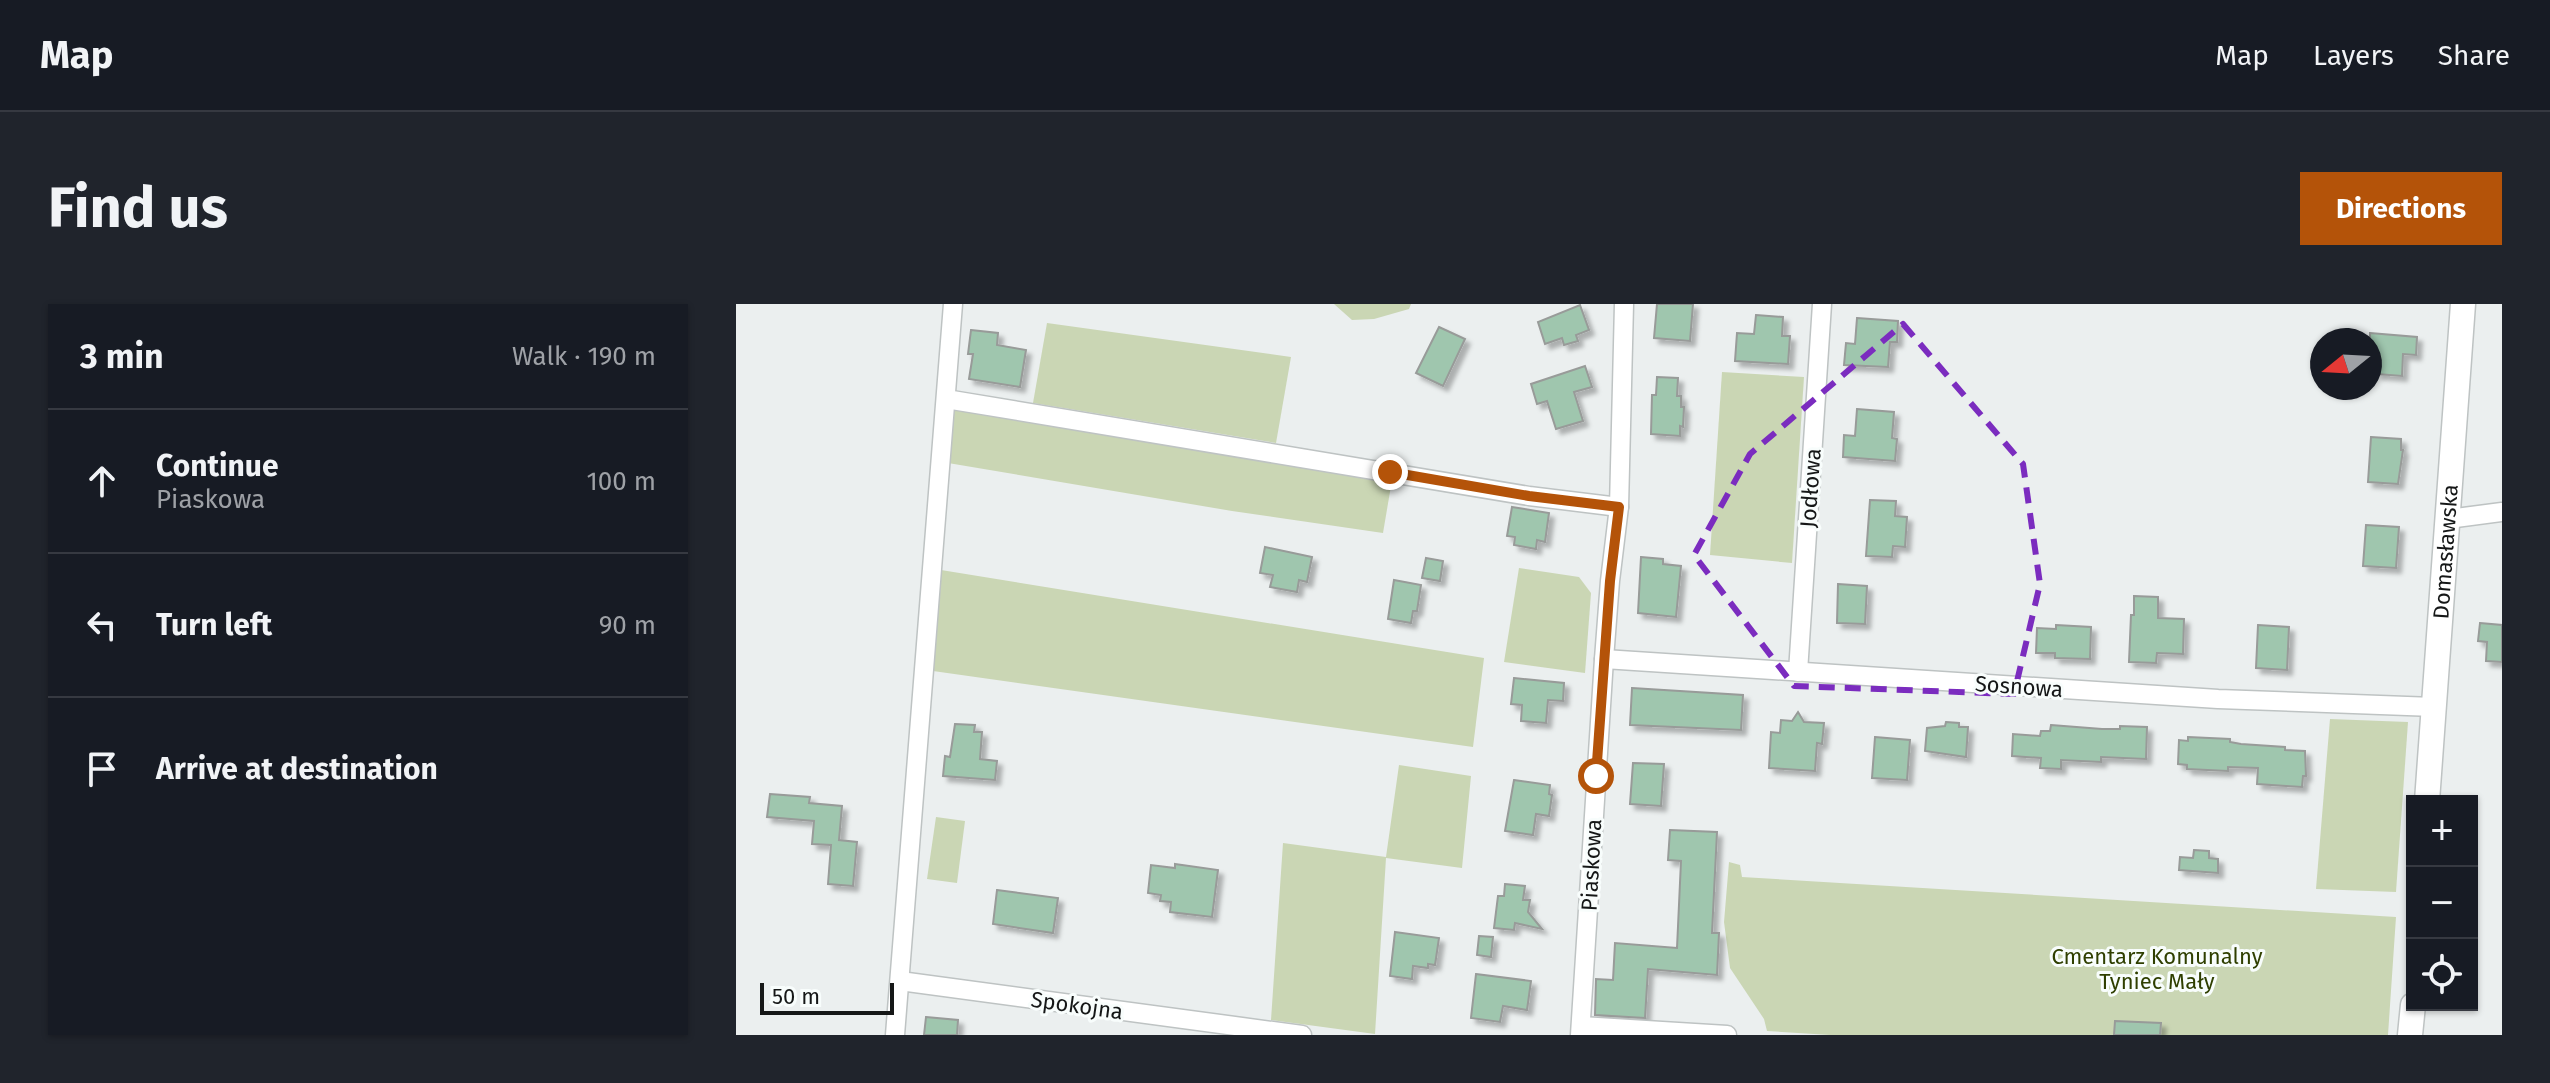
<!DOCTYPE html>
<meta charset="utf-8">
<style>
body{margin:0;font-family:"Fira Sans",sans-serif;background:#20242c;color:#f1f3f6}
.controls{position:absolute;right:24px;bottom:24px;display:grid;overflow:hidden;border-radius:0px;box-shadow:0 2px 6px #0004}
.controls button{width:72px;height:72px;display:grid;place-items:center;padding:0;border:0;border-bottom:2px solid #363941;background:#171b24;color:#f1f3f6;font:40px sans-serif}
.compass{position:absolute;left:1574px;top:24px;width:72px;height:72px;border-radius:50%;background:#171b24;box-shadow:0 2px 6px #0004;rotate:252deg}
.scale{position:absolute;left:24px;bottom:20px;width:134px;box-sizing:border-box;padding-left:8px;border:4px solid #151717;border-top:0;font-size:22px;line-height:28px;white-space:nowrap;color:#151717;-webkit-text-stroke:6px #f8fdfc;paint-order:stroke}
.stop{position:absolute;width:24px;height:24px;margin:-18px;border:6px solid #b45309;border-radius:50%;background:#fff}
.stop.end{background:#b45309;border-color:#fff;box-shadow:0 2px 8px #0008}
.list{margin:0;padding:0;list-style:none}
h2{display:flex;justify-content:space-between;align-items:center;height:104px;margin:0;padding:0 32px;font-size:34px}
h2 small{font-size:26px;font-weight:400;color:#9ea1a6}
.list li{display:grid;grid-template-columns:52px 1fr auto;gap:24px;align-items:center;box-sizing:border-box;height:144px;padding:0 32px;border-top:2px solid #363941}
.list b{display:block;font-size:30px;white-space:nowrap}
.list p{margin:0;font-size:26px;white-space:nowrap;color:#9ea1a6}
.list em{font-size:26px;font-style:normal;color:#9ea1a6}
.icon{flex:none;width:44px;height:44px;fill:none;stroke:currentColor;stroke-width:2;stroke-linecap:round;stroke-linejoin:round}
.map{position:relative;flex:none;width:1766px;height:731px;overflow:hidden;border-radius:0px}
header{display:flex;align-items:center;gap:48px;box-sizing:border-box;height:112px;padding:0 40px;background:#171b24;border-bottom:2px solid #363941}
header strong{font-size:38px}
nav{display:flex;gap:44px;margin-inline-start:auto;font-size:28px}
.intro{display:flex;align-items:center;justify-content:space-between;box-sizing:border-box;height:192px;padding:0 48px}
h1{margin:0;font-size:56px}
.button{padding:20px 36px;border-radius:0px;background:#b45309;color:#fff;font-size:28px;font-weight:700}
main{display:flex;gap:48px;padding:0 48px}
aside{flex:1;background:#171b24;border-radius:0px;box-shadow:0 2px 6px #0004}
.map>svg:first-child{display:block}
.green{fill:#cad6b4}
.building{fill:#9fc6ae;stroke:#989b99;stroke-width:2;filter:url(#shadow)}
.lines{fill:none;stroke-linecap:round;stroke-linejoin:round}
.street-casing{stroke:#bec3c3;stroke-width:21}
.secondary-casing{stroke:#bec3c3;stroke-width:27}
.street{stroke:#fff;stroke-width:18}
.secondary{stroke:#fff;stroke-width:24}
.route{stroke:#b45309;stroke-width:10}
.marked{fill:none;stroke:#7b2cbf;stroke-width:6;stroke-dasharray:16 10;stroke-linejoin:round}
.labels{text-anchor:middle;stroke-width:6;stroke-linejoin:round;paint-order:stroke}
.street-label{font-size:22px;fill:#151717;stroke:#f8fdfc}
.park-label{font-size:22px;fill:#2f3f00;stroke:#f8fdfc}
</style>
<header>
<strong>Map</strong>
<nav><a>Map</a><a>Layers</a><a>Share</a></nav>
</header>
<div class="intro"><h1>Find us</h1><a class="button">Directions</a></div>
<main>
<aside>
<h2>3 min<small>Walk · 190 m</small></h2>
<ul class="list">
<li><svg class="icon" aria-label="ahead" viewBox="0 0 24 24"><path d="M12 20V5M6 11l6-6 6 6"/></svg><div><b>Continue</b><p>Piaskowa</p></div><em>100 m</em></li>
<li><svg class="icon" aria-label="left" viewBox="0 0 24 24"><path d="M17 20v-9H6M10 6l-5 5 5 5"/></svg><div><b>Turn left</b></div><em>90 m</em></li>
<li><svg class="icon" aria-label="arrive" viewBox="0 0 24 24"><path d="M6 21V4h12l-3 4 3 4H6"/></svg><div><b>Arrive at destination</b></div></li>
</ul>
</aside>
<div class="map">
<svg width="1766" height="731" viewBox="0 0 1766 731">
<defs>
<filter id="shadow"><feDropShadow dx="5" dy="5" stdDeviation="2" flood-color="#0004"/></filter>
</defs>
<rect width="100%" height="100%" fill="#ebefef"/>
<!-- green -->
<g class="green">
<path d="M598,0h77l-2,5 -35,10 -22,1z"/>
<path d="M311,19l244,34 -15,86 -243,-40z"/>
<path d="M986,68l82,5 -12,186 -82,-8z"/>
<path d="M217,106l439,70 -9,53 -151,-22 -284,-48z"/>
<path d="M783,264l60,9 12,16 -6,80 -81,-11z"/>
<path d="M205,266l543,88 -11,89 -540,-76z"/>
<path d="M1594,415l78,3 -12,170 -80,-3z"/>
<path d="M663,461l72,11 -9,92 -76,-10 -11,176 -104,-14 12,-177 103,14z"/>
<path d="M200,513l29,4 -8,62 -30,-4z"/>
<path d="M993,558l11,3 2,12 654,40 -8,118h-558l-63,-4 -3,-12 -34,-51 -6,-46z"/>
</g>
<!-- building -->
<g class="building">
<path d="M921,0h36l-3,37 -36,-3z"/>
<path d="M844,1l9,25 -13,5 2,6 -14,4 -2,-7 -17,6 -7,-22z"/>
<path d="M1020,11l27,2 -1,19h8l-2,28 -53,-3 2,-28 17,1z"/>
<path d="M1121,14l41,3 -1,21h-7l-2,25 -44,-2 2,-22 9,1z"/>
<path d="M703,23l26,12 -22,47 -27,-13z"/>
<path d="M235,26l27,3 -1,12 29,5 -6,37 -51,-8 4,-25h-5z"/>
<path d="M1634,29l47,4 -1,18 -13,-1 -1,22 -25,-2 2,-16 -9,-1z"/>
<path d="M849,62l7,21 -18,5 9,29 -27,8 -9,-28 -10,3 -6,-20z"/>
<path d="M921,73l21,1 -1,18h4v11h3l-1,20 -3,-1v10l-29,-2 1,-39h4z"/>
<path d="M1121,105l37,3 -2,26 5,1 -2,22 -52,-4 1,-22 11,1z"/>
<path d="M1635,133l30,2v11h2l-5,34 -30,-2z"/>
<path d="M1134,196l26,1 -1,15 12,1 -2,30 -12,-1 -1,11 -26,-1z"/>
<path d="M776,203l37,6 -4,29 -8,-2 -1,9 -22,-4 1,-8 -8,-1z"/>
<path d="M1630,221l33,2 -3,41 -33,-2z"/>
<path d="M529,243l47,10 -5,25 -8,-2 -2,12 -27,-5 3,-12 -13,-2z"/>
<path d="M905,253l22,2v5l18,2 -5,51 -38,-4z"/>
<path d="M690,254l17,3 -3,20 -18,-3z"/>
<path d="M658,276l27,5 -4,26h-4l-2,12 -23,-4z"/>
<path d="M1102,280l29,2 -2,38 -28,-1z"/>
<path d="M1398,292l24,1v21l26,1 -1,35 -26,-1 -1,10 -27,-1 2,-47h3z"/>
<path d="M1744,319l22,2v37l-16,-1 1,-19 -9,-1z"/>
<path d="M1320,321l35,2 -1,32 -35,-1v-5h-19l1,-25 19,1z"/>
<path d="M1522,321l31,2 -2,43 -31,-2z"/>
<path d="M778,374l50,5 -1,18 -15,-1 -2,23 -25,-2 1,-16 -11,-1z"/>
<path d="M896,384l111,7 -2,35 -111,-5z"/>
<path d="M1062,408l6,10 20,1 -2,21 -5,-1 -2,28 -46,-3 2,-36 9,1 1,-13 11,1z"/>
<path d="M1210,418l13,1v4h9l-2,30 -41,-6 2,-23 18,-2z"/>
<path d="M219,420l20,1 -1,7h8l-2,27 17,2 -2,19 -52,-4 2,-20 5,1z"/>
<path d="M1315,421l51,4h18v-3l27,1 -1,32 -45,-2v5l-40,-2v9l-21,-1 1,-10 -29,-2 1,-22 27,2 1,-5h9z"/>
<path d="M1139,433l35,3 -3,40 -35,-2z"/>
<path d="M1452,433l42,2v3l11,2 44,3v3l20,1 1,25h-3l-1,11 -45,-3 1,-16 -30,-1v4l-41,-2v-4l-9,-1 1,-24 9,1z"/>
<path d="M897,459l31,1 -3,42 -31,-2z"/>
<path d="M778,476l36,5 -1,9 3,1 -3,21 -13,-2 -3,21 -28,-4z"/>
<path d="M34,490l40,3 -1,6 33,3 -3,34 18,2 -4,44 -25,-2 3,-39 -19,-1 2,-23 -47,-4z"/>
<path d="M934,526l47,2 -5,101h7l-2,42 -69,-6 -3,49 -50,-3 1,-36 17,1 2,-37 62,5 4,-87 -13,-1z"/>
<path d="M1458,546l15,1v7l9,1v14l-39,-3 1,-13 13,1z"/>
<path d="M439,560l43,6 -6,47 -42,-5 1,-10 -11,-1 1,-6 -13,-2 3,-28 24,3z"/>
<path d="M769,580l20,2 -2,14h7l-2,12 14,17 -27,-6 -1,7 -20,-2 4,-32h6z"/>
<path d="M261,586l61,8 -5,35 -60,-9z"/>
<path d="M659,628l44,6 -4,27 -7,-1v4l-15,-2 -1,13 -22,-3z"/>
<path d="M743,632l14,1 -2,20 -14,-2z"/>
<path d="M740,670l55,7 -4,29 -24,-4 -3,16 -29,-4z"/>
<path d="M190,713l32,3 -1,15h-33z"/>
<path d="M1379,717l46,2 -1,12h-46z"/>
</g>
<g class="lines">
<defs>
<g id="street">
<path d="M210,95l583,97 90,11"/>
<path d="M1712,215l54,-7"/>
<path d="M868,355l614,40 216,8"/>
<path d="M1062,368l24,-368"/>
<path d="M164,677l402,54"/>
<path d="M845,722l146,9"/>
<path d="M159,731l58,-731"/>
<path d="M844,731l24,-376 6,-78 9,-74 5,-203"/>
</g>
<g id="secondary">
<path id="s1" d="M1691,497l36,-497"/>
<path d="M1674,731l3,-30"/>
</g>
</defs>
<!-- street casing -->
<use href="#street" class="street-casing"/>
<!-- secondary casing -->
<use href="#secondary" class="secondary-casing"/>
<!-- street -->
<use href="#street" class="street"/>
<!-- secondary -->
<use href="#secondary" class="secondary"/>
</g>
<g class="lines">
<!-- route -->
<path class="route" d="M654,168l139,24 90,11 -9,74 -14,195"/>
</g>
<!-- marked area -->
<path class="marked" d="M1167,20l120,140 17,120 -26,110 -220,-8 -100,-131 56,-101z"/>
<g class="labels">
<!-- street labels -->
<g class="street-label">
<text transform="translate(1074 184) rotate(-86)" y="8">Jodłowa</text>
<text dy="8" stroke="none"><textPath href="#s1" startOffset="250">Domasławska</textPath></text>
<text transform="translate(1283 382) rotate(4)" y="8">Sosnowa</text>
<text transform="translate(855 561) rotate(-87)" y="8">Piaskowa</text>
<text transform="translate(341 701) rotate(8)" y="8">Spokojna</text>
</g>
<!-- park labels -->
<g class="park-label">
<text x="1421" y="660">Cmentarz Komunalny<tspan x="1421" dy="25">Tyniec Mały</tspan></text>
</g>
</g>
</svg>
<div class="controls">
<button>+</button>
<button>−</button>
<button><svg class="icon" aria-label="locate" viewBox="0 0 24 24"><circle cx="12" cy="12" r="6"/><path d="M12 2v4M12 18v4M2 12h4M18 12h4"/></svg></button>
</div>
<svg class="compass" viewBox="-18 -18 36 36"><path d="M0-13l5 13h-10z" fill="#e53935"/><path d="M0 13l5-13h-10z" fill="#9ea1a6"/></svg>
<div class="scale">50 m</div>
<div class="stop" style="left:860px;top:472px"></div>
<div class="stop end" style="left:654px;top:168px"></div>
</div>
</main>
